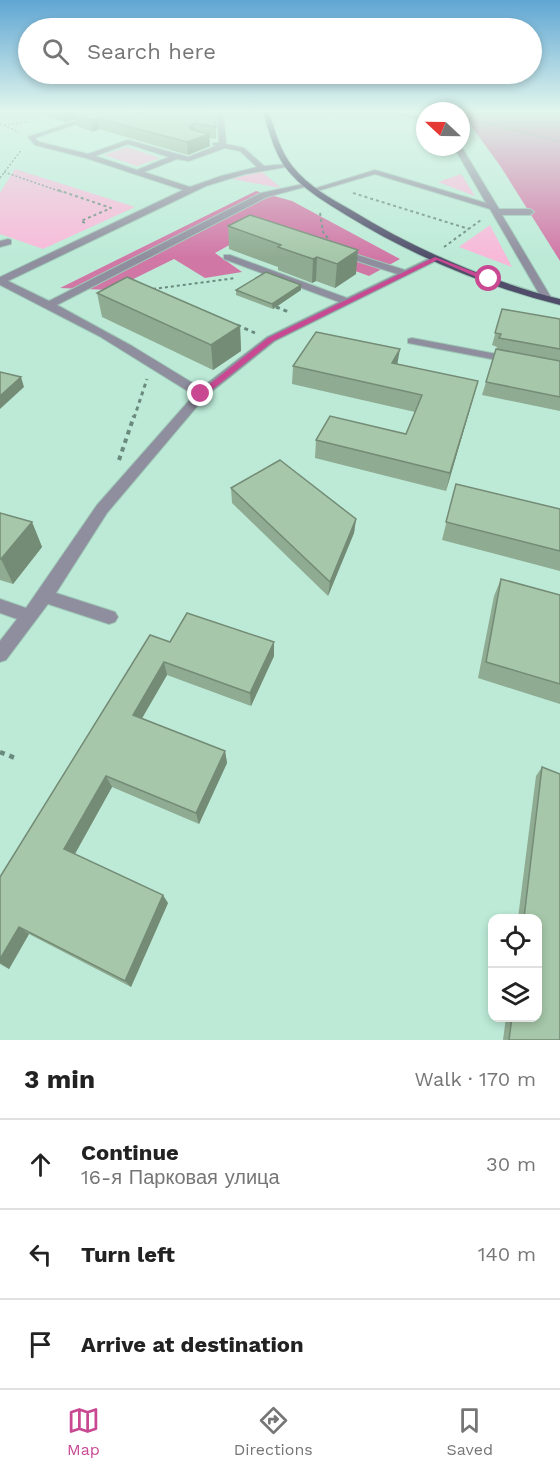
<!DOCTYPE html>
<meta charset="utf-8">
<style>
body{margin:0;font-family:"Work Sans",sans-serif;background:#f2f2f2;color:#222}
.controls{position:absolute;right:18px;bottom:18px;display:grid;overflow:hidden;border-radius:12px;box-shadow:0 3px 9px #0003}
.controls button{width:54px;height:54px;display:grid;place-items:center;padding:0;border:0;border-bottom:2px solid #e0e0e0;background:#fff;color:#222;font:30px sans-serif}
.compass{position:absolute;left:416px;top:102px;width:54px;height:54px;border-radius:50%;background:#fff;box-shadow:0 3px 9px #0003;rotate:292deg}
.stop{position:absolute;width:18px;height:18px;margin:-14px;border:4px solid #c84892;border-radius:50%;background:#fff}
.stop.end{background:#c84892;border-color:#fff;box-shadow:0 2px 6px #0008}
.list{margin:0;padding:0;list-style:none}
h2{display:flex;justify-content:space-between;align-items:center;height:78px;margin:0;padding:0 24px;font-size:26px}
h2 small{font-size:20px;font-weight:400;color:#767676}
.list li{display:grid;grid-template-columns:39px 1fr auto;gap:18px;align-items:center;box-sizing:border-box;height:90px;padding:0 24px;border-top:2px solid #e0e0e0}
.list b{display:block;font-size:22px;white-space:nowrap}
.list p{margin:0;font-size:20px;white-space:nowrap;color:#767676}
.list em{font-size:20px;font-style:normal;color:#767676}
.icon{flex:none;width:33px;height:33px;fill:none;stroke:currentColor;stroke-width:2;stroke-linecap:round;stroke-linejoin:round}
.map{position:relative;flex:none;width:560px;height:1040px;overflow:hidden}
.search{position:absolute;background:#fff;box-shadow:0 3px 9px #0003;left:18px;right:18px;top:18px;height:66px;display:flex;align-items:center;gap:15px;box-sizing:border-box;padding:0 21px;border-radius:33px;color:#767676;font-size:22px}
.sheet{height:348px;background:#fff}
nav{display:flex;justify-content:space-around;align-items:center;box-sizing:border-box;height:84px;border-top:2px solid #e0e0e0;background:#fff;font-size:16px;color:#767676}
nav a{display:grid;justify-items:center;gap:3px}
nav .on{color:#c84892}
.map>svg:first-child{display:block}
.green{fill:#f8b8d8}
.forest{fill:#d177a6}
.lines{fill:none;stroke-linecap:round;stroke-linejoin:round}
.minor-casing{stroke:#9ec7b6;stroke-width:2}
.major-casing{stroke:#9ec7b6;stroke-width:2}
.path-far4{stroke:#6a8a7d;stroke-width:1.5;stroke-dasharray:2 2;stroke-linecap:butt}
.path-far3{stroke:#6a8a7d;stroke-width:2;stroke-dasharray:3 3;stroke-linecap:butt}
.path-far2{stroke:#6a8a7d;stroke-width:3;stroke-dasharray:4 4;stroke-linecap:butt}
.path-far1{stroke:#6a8a7d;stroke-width:4;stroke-dasharray:4.5 4.5;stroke-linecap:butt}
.path{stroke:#6a8a7d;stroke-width:4.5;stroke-dasharray:5 5;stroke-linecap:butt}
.minor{fill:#8f8e9e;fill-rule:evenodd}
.major{fill:#4f4d69;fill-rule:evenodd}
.wall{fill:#8fab91}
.shaded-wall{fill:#748b76}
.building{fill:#a6c7a9;stroke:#748b76;stroke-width:1.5}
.route{fill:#c84892}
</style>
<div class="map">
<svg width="560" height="1040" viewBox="0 0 560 1040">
<rect width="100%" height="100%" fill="#bcead7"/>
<!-- green -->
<g class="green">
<path d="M127,147l33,11 -23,8 -33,-11z"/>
<path d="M15,169l120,38 -92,42 -43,-15v-41z"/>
<path d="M261,171l20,17 -49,-9z"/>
<path d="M461,174l14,22 -37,-14z"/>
<path d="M490,225l22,42 -53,-20z"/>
</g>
<!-- forest -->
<g class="forest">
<path d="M461,112h99v149l-59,-94z"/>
<path d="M256,191l36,10 108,58 -31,17 -118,-43 -36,20 27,19 -37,6 -31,-19 -63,31 -51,-2z"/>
</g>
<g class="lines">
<defs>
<g id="minor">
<path d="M102,112h10l-77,26 4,4 49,12 40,-14 60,17 28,-11 -3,-1v-2h6l-2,-31h6l3,32 18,4 20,18 24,-2 4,2 -47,8 -39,12 -198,95 41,20 212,-108 47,-10 4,2 -45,12 -210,108 75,41 69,42 66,-51 72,-35 -115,-43v-4h6l117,43 50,-24 -61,-20v-4h6l63,20 29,-14 8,2 -167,83 -70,56 -98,116 -51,80 59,19 3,5 -3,5 -6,2 -61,-20 -42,56 -6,2v-21l17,-22 -17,-6v-14l26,9 71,-103 97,-110 -95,-59 -99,-51v-8l183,-87 -97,-32 -51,-13 -7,-8zM128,144l41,13 -32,13 -42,-14zM225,148l15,3 17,16 -36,9 -31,11 -46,-15 33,-13 12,2z"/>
<path d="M392,112l33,5v4l-32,-8z"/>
<path d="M461,146l38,63h31l4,3 -4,3h-28l50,84 -1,2 -9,-2 -52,-90 -115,-35 -61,18 -4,-2 65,-20 111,33 -32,-56z"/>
<path d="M8,239l3,1v4l-11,3v-6z"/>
<path d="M412,338l100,19 6,3 -6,3 -104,-20v-4z"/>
</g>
<path id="major" d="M263,112h6c6,19 11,39 24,55 15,19 37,31 58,43 65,40 135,70 209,89v6c-76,-19 -147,-49 -214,-90 -19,-12 -40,-24 -55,-41 -16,-17 -21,-40 -28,-62z"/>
</defs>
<!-- minor casing -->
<use href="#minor" class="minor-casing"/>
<!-- major casing -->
<use href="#major" class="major-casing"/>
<!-- path-far4 -->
<g class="path-far4">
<path d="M461,116l5,6 22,1 72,19"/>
<path d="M495,123h65"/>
<path d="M0,124l19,8"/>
<path d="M4,125l25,-3"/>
<path d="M4,172l58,20"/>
<path d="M0,178l22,-29"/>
</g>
<!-- path-far3 -->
<g class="path-far3">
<path d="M58,190l53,18 -30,13 4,2"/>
<path d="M353,193l116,36"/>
<path d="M320,213l3,19 8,10"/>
<path d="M444,247l37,-27"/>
<path d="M153,289l83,-11"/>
</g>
<!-- path-far2 -->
<g class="path-far2">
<path d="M276,307l13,5"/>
<path d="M237,325l18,8"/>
<path d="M134,418l13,-39"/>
</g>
<!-- path-far1 -->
<path class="path-far1" d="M119,460l15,-44"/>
<!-- path -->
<path class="path" d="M0,752l15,6"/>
<!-- minor -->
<use href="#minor" class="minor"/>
<!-- major -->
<use href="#major" class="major"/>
</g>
<!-- wall -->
<g class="wall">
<path d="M34,112h179l3,15v12l-7,-1 1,8 -22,9 -89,-26 -6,3 -16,-6 -2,-7 -10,3z"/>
<path d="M316,112h22l-8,4z"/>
<path d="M250,215l106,59 -21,14 -19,-7 -4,2 -34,-13v-3l-49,-18 -1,-23z"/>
<path d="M301,285v5l-28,19 -37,-14v-5z"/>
<path d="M97,293l143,33 1,25 -28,19 -111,-53z"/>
<path d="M502,309l58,10v92l-78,-16 15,-48 -5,-2z"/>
<path d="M397,364l81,17 -32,110 -131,-33 1,-18 90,-6 9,-22 -123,-28 1,-18z"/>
<path d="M456,484l104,25v62l-118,-31z"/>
<path d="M231,488l125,31 -2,14 -26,63 -96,-93z"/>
<path d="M0,513l32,9 10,25 -29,37 -13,-4z"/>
<path d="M501,579l59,16v109l-82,-26 16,-82z"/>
<path d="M170,642h104v14l-23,50 -84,-31 -25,43 83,33 2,12 -28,61 -87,-37 -37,67 93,49 -37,84 -102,-53 -20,35 -9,-5v-87z"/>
<path d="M542,767l18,273h-57l3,-23h31v-99h-19l18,-142z"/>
</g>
<!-- shaded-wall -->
<g class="shaded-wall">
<path d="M62,112h32l-20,3 1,4 -10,3z"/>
<path d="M330,112h8l-8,4z"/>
<path d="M97,118l2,11 -6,3 -2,-12z"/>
<path d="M194,123l1,12 -6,-8z"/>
<path d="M209,134l1,12 -22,9 -1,-13z"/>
<path d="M358,250l-2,24 -21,14 2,-24z"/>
<path d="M317,257l-1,24 -4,2 1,-24z"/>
<path d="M301,285v5l-28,19 -1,-5z"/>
<path d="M240,326l1,25 -28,19 -2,-25z"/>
<path d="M400,349l-3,17 -5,-3z"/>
<path d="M21,377l3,10 -24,22v-13z"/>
<path d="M478,381l-5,18 -27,92 4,-18z"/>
<path d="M356,519l-2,14 -26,63 2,-14z"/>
<path d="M32,522l10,25 -29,37 -12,-25z"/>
<path d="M274,642v14l-23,50 -1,-13z"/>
<path d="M164,662l3,13 -30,52 -4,-12z"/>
<path d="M225,751l2,12 -28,61 -3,-11z"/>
<path d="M106,776l6,11 -40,72 -8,-10z"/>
<path d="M163,895l5,8 -37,84 -6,-6z"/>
<path d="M19,927l10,7 -20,35 -9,-6v-4z"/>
</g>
<!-- building -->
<g class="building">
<path d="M81,112h52l8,2 7,-2h65l3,15 -22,-4 -5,4 1,2 19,5 -22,8 -90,-24 -6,2 -17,-5z"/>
<path d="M250,215l108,35 -21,14 -20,-7 -4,2 -35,-12 3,-2 -53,-19z"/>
<path d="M266,272l35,13 -29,19 -36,-14z"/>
<path d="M127,277l113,49 -29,19 -114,-52z"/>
<path d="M502,309l58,10v30l-61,-11 2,-4 -6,-1z"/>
<path d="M316,332l84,17 -8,14 86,18 -28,92 -134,-33 14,-24 76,18 16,-39 -129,-29z"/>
<path d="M496,349l64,12v36l-74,-15z"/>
<path d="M0,372l21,5 -21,19z"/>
<path d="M280,460l76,59 -26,63 -99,-94z"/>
<path d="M456,484l104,25v42l-114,-29z"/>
<path d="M0,513l32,9 -31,37h-1z"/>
<path d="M501,579l59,16v89l-74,-22z"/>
<path d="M187,613l87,29 -24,51 -86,-31 -31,53 92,36 -29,62 -90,-37 -42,73 99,46 -38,86 -106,-54 -19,32v-82l150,-242 20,7z"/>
<path d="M542,767l18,7v266h-51l3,-23h25v-99h-13z"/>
</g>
<!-- sky -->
<linearGradient id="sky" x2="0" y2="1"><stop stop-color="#60a6d3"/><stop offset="0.43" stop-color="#e1f6ed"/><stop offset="1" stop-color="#e1f6ed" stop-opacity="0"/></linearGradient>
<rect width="560" height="258" fill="url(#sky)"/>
<!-- route -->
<path class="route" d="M435,257l57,22 -6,2 -49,-21 -164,81 -69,55 -7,-2 71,-56z"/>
</svg>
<div class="controls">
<button><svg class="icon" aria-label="locate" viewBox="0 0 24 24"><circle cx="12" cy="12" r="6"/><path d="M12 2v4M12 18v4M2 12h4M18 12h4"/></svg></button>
<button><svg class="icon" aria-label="layers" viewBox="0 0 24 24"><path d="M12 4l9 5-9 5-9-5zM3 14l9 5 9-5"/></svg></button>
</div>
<svg class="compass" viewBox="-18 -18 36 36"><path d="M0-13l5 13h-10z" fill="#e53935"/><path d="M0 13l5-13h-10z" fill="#767676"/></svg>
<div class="stop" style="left:489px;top:279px"></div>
<div class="stop end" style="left:201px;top:394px"></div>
<div class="search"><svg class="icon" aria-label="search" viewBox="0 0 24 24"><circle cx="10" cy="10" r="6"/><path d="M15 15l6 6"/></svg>Search here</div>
</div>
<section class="sheet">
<h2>3 min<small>Walk · 170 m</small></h2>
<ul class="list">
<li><svg class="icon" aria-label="ahead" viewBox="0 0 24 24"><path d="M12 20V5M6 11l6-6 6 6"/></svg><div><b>Continue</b><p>16-я Парковая улица</p></div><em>30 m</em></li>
<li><svg class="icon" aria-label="left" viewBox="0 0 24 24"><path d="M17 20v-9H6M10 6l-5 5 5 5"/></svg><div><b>Turn left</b></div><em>140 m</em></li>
<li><svg class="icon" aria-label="arrive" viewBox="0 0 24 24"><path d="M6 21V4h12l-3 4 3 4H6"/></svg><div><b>Arrive at destination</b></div></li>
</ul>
</section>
<nav>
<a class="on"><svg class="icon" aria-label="map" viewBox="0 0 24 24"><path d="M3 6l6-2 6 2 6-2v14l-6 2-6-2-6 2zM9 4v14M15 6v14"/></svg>Map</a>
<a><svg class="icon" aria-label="directions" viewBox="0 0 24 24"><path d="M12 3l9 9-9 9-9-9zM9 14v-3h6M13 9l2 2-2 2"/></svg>Directions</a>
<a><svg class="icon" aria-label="saved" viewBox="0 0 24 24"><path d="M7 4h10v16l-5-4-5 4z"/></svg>Saved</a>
</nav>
